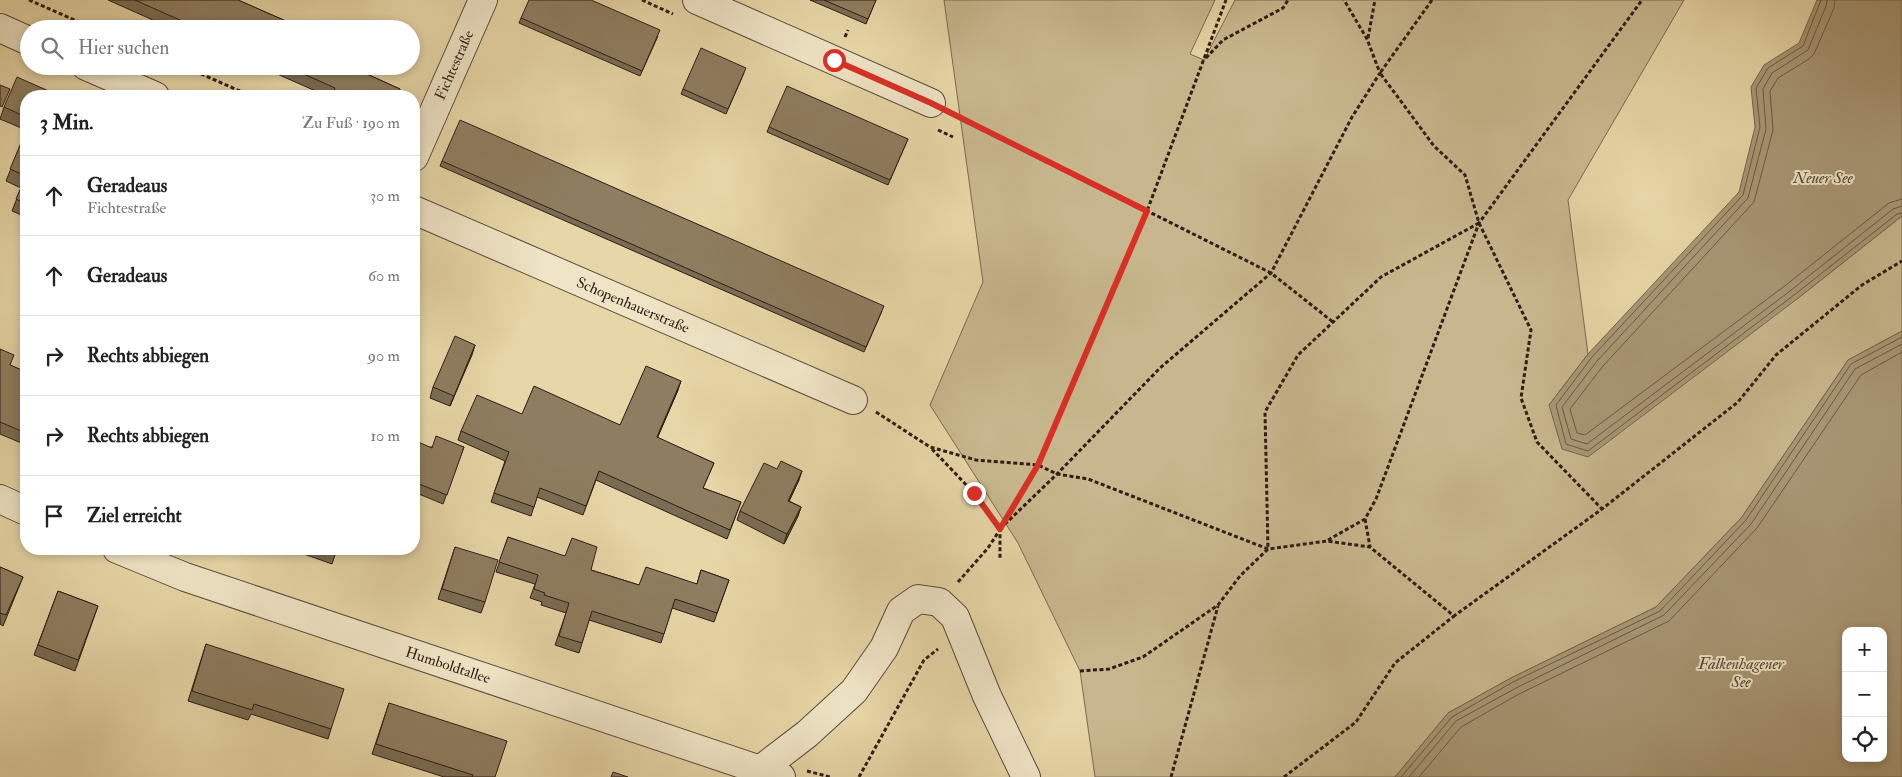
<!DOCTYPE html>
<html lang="de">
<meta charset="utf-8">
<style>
body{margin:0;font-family:"IM FELL Double Pica",serif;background:#f2f2f2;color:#222}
.controls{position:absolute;right:15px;bottom:15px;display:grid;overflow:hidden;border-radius:10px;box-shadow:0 2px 8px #0003}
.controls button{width:45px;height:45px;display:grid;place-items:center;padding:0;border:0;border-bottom:1px solid #e0e0e0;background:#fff;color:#222;font:25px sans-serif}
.stop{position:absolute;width:15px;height:15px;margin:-11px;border:4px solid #d93025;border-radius:50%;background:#fff}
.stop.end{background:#d93025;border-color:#fff;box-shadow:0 1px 5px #0008}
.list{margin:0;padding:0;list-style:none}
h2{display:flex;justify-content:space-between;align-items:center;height:65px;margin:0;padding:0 20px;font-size:21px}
h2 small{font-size:16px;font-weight:400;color:#767676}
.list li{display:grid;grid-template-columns:32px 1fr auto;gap:15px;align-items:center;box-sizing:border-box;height:80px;padding:0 20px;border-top:1px solid #e0e0e0}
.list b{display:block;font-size:19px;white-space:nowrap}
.list p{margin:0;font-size:16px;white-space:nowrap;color:#767676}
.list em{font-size:16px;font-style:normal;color:#767676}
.icon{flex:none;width:28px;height:28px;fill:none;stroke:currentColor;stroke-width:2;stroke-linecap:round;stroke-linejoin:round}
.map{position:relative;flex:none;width:1902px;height:777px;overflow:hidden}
.search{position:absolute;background:#fff;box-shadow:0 2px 8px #0003;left:20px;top:20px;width:400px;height:55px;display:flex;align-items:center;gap:12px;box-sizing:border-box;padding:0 18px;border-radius:28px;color:#767676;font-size:19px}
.panel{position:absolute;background:#fff;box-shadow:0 2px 8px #0003;left:20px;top:90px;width:400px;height:465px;border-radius:20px}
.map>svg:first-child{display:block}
.green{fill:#c8b78e;stroke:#7b6a51}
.water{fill:#a89775;stroke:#77664e;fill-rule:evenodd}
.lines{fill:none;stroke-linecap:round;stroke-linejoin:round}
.shore{stroke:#6b5a44;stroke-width:1}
.minor-casing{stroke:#5c4b39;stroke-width:30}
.path{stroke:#2e1d14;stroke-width:3;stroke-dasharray:4 2.5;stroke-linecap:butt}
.minor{stroke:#efe4c6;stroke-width:28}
.wall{fill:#7a6c53;stroke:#2e1d14}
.shaded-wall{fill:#635843;stroke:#2e1d14}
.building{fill:#8e7d60;stroke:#2e1d14}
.route{stroke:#d93025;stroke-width:6}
.labels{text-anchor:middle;stroke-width:4;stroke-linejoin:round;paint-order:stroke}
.street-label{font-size:15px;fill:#2e1d14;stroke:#efe4c6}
.water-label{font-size:16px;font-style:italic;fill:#594836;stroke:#efe4c6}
</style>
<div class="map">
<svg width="1902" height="777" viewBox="0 0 1902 777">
<rect width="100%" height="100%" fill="#e7d6a7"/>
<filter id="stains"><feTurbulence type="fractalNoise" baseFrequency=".004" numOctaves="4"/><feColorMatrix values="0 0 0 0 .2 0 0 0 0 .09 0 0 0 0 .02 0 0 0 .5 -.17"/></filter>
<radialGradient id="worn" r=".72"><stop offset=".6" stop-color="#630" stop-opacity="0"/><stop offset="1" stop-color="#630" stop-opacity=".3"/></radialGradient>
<!-- green -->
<path class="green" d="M944,0h271l-25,54 14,6 31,-60h449l-116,200 20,154 -39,51 248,-106 105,-83v115l-54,29 -106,157 -86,90 -145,71 -63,35 -53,64h-300l-15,-106 -62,-128 -88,-138 53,-123z"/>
<!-- water -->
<g class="water">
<path d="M1817,0h85v216l-105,83 -209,158 -26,-8 -13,-44 39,-51 151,-162 16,-65 -4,-40 13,-22 35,-22z"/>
<path d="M1902,331v446h-507l53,-64 63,-35 145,-71 86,-90 106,-157zM1846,631h37v127h-37z"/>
</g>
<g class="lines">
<!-- shore -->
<g class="shore">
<path d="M1821,0l-18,46 -35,22 -12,20 4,39 -17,68 -151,162 -36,48 10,39 22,7 206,-156 103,-81 5,-1"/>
<path d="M1827,0l-1,6 -18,44 -36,23 -9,16 3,40 -18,69 -151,163 -35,46 9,32 16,5 203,-153 103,-82 9,-3"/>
<path d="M1835,0l-1,8 -20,46 -5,5 -31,19 -8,13 3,39 -19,72 -151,164 -33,43 7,24 8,2 201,-150 103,-82 13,-4"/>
<path d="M1401,777l51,-60 61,-35 147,-71 86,-91 105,-156 51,-27"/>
<path d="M1409,777l47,-56 60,-33 148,-73 87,-91 104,-155 47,-25"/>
<path d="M1419,777l42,-50 58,-33 150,-73 88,-93 104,-153 41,-23"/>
</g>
<defs>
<g id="minor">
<path d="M697,0l234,103"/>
<path d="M0,28l29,13"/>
<path d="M86,66l69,30"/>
<path d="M414,157l69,-157"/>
<path d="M414,210l439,190"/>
<path d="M0,499l26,12"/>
<path d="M117,549l68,28 596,200"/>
<path d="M760,770l47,-36 47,-43 30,-43 17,-37 17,-12 21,3 16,15 32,79 39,81"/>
</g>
</defs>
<!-- minor casing -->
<use href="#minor" class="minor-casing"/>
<!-- path -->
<g class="path">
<path d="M29,0l66,29"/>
<path d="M642,0l31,14"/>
<path d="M1432,0l-52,73 54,73 31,29 14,48 52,107 -10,68 16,44 65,67"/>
<path d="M845,37l3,-7"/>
<path d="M1368,38l7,-38"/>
<path d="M1206,58l17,-18 60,-32 5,-8"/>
<path d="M183,66l68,30"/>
<path d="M954,114l317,159 62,49"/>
<path d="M938,130l15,7"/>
<path d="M876,412l54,35 46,13 62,5 19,9 31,5 180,70 59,-8 43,6 84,69 148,-107 136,-107 38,-47 86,-70 40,-24"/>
<path d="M932,449l42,44 26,36v29"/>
<path d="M1365,519l5,28"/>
<path d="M1004,523l34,-58 109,-254 79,-211"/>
<path d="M1000,529l57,-55 103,-106 111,-95 81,-156 28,-44 -13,-34 -23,-39"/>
<path d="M1328,540l37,-21 11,-20 103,-276 163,-223"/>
<path d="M958,582l30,-34 13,-20"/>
<path d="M1080,671l29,-2 34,-12 75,-52 22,-29 28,-27 -3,-137 33,-57 83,-78 98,-54"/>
<path d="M807,771l23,6"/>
<path d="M859,777l65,-117 14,-11"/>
<path d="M1171,777l47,-171"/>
<path d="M1284,777l72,-55 39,-59 59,-47"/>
</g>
<!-- minor -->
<use href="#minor" class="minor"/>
</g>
<!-- wall -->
<g class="wall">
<path d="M108,0h130l66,29h-131z"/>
<path d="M810,0h66l-10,24z"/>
<path d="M521,18l137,18 -18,40 -121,-53z"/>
<path d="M259,66h90l51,23 -2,7h-71z"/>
<path d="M744,73l-18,41 -45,-20 2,-5z"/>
<path d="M26,96v34l-26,-11 4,-12z"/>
<path d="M769,127l139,12 -20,46 -121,-53z"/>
<path d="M26,131v86l-14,-6 9,-23 -15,-7z"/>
<path d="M442,161l440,150 -18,41 -424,-186z"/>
<path d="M475,345l-25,61 -20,-8 3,-11z"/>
<path d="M0,349l10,16 16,7v73l-26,-11z"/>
<path d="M678,390l-21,48 57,25 -11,25 38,14 -14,37 -131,-59 -13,35 -46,-18 -6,19 -40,-14 14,-41 -47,-21 3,-9 159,-6z"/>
<path d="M414,447h50l-21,57 -29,-12z"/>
<path d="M799,480l-10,21 12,6 -3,9 -14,28 -47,-24 3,-9z"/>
<path d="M508,537l83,33 48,15 58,-1 4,-14 28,10 -15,42 -42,-14 -11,35 -72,-23 -10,33 -24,-8 11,-32 -25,-8 1,-3 -12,-4 5,-14 -39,-12z"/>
<path d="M455,547l30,55 -4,11 -43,-14z"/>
<path d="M294,549h43l-5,15 -31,-11v-2z"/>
<path d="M0,567l23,10 -20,49 -3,-2z"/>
<path d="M58,591l40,15 -23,65 -41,-16z"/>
<path d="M206,644l125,85 -3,10 -77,-25 -3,6 -60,-19z"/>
<path d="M389,703l106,74h-51l-72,-23z"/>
</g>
<!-- shaded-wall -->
<g class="shaded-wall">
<path d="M475,345l-3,10 -22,51 4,-10z"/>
<path d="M681,381l-3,9 -24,56 3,-9z"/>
<path d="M802,471l-3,9 -14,30 3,-9z"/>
<path d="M801,507l-3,9 -14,28 3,-10z"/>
</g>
<!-- building -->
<g class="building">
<path d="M135,0h103l66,29h-104z"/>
<path d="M529,0h62l69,30 -18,41 -121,-53z"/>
<path d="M824,0h52l-8,19z"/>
<path d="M701,48l45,20 -18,41 -45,-20z"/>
<path d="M286,66h63l51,23 -3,7h-65l3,-8z"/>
<path d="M17,77l43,19h-34v21l-22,-10z"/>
<path d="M0,85l10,4 -8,18 -2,-1z"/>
<path d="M787,86l121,53 -18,41 -121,-53z"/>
<path d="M460,120l424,186 -18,41 -424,-186z"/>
<path d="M26,131v73l-10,-5 10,-23 -16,-7z"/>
<path d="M455,336l20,9 -21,51 -21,-9z"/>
<path d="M0,349l14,6 -4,10 16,7v61l-26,-11z"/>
<path d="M646,366l35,15 -24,56 57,26 -11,25 38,14 -11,28 -131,-59 -13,35 -46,-18 -6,19 -40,-14 15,-41 -48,-21 16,-36 45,19 12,-28 86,39z"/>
<path d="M436,436l28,11 -17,48 -33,-13v-35l2,-6 16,7z"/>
<path d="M781,461l21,10 -14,30 13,6 -14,27 -47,-23 24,-48 13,6z"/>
<path d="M508,537l57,19 7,-18 25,9 -6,23 48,15 7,-18 51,17 4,-14 28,10 -12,33 -42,-14 -11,35 -72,-23 -10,32 -23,-7 10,-33 -25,-8 1,-2 -11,-4 4,-14 -39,-13z"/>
<path d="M455,547l43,13 -13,42 -43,-13z"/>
<path d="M319,549h18l-1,5z"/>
<path d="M0,567l23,10 -17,38 -6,-2z"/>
<path d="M58,591l40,15 -20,54 -40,-15z"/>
<path d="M206,644l138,45 -13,40 -77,-25 -2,6 -60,-19z"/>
<path d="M389,703l118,38 -12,36h-23l1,-2 -97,-31z"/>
<path d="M613,772l15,5h-17z"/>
</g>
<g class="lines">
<!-- route -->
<path class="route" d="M834,60l97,43 216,108 -109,254 -38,64 -26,-36"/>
</g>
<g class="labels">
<!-- street labels -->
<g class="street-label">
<text transform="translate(454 65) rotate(-66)" y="5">Fichtestraße</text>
<text transform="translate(633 305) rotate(23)" y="5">Schopenhauerstraße</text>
<text transform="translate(448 665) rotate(18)" y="5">Humboldtallee</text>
</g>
<!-- water labels -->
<g class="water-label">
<text x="1823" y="183">Neuer See</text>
<text x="1741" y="669">Falkenhagener<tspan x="1741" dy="18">See</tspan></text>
</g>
</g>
<rect width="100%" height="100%" filter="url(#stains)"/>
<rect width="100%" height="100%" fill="url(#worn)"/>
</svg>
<div class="controls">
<button>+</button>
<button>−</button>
<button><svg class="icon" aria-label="locate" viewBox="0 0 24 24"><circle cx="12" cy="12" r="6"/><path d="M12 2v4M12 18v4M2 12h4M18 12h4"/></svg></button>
</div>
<div class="stop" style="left:834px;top:60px"></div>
<div class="stop end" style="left:974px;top:493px"></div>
<div class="search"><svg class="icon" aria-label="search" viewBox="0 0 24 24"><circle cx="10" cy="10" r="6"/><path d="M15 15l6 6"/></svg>Hier suchen</div>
<section class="panel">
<h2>3 Min.<small>Zu Fuß · 190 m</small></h2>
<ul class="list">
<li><svg class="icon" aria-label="ahead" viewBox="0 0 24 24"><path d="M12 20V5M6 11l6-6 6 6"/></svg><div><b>Geradeaus</b><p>Fichtestraße</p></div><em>30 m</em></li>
<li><svg class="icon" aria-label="ahead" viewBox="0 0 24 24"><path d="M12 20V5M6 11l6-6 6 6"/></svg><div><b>Geradeaus</b></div><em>60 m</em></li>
<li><svg class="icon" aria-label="right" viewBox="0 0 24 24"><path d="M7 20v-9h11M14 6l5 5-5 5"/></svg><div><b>Rechts abbiegen</b></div><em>90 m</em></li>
<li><svg class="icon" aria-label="right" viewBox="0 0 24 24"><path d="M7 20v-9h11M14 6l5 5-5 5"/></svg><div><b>Rechts abbiegen</b></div><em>10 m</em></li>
<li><svg class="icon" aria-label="arrive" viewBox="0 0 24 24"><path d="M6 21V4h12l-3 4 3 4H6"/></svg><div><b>Ziel erreicht</b></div></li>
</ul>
</section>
</div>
